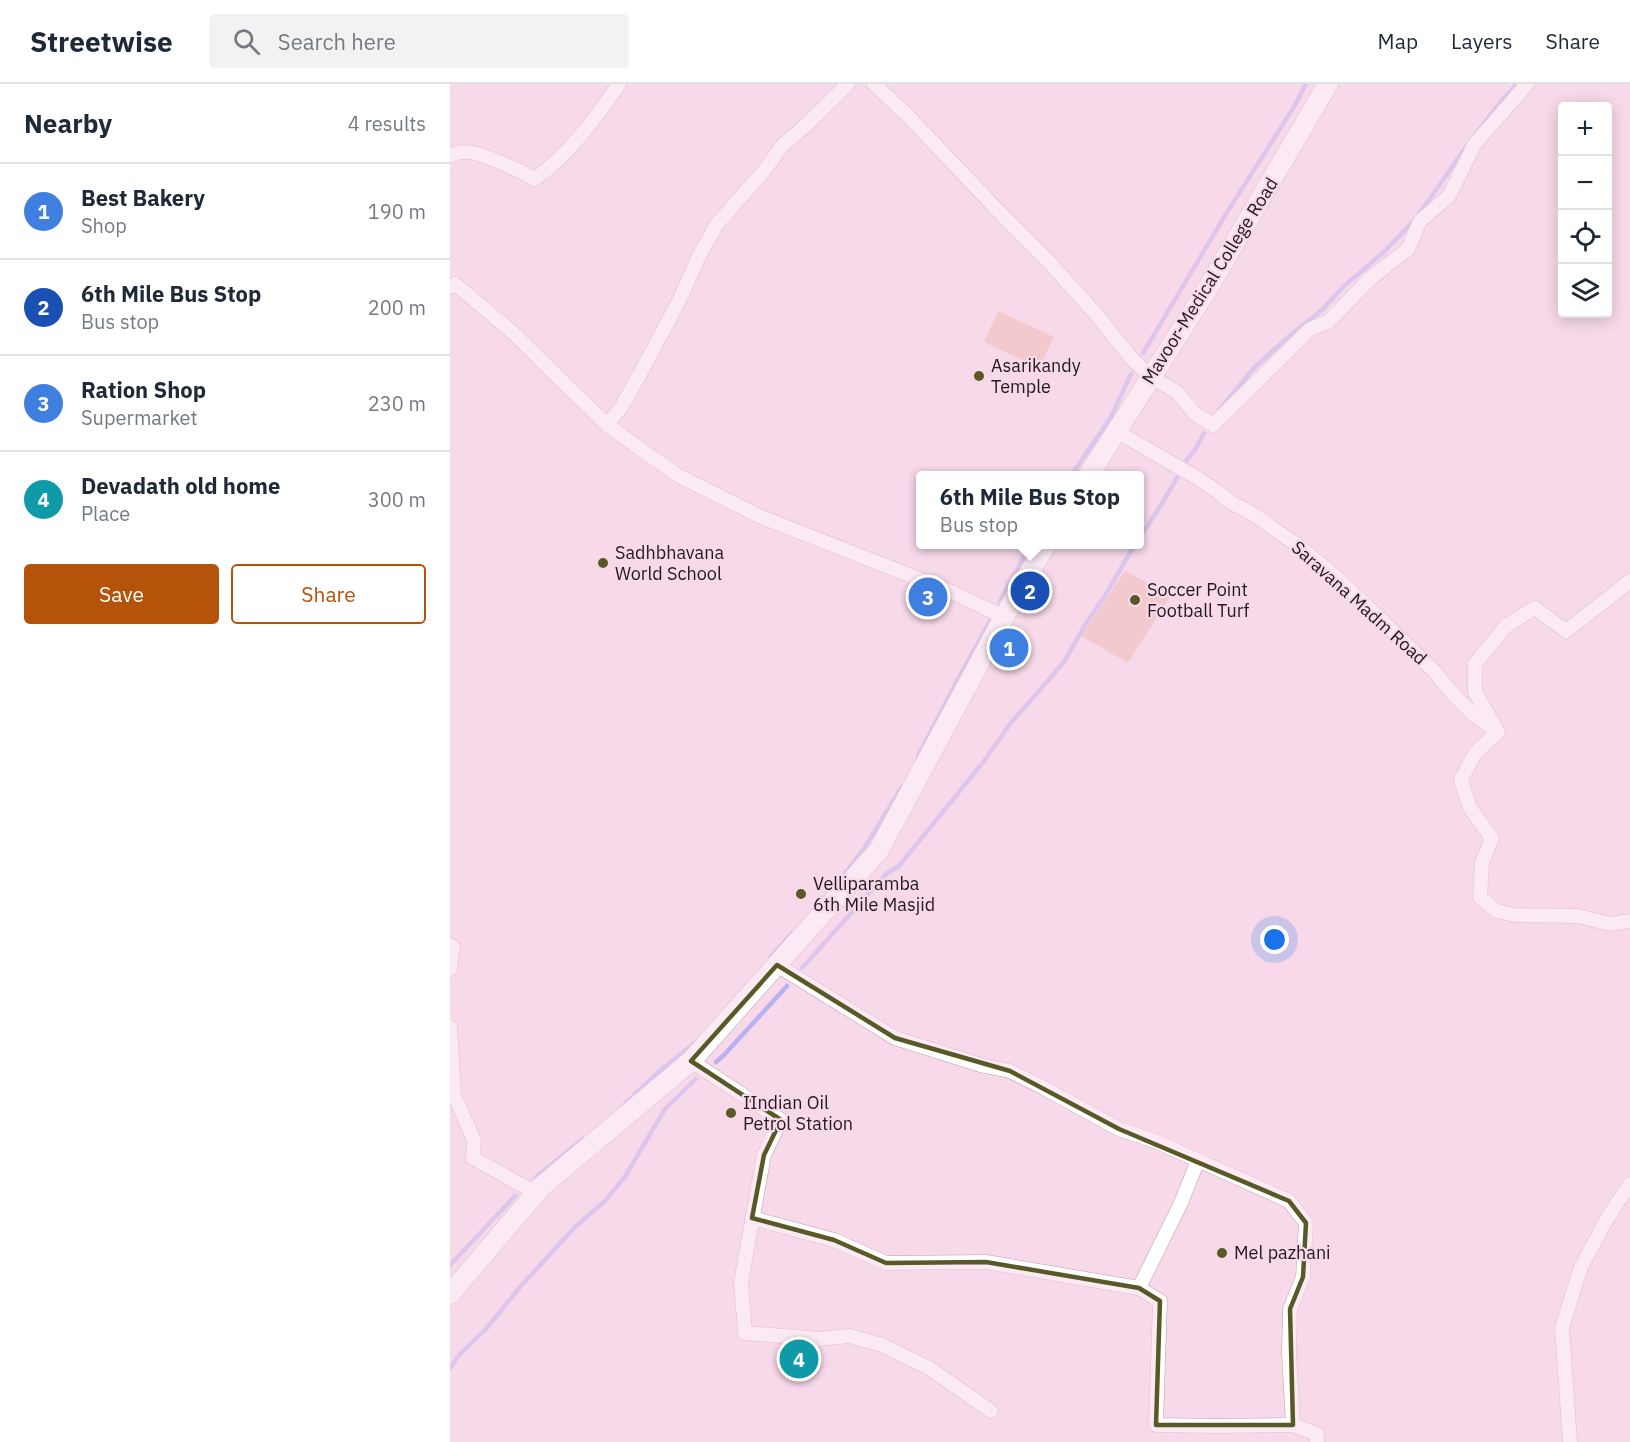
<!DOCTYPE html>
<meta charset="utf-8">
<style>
body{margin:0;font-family:"IBM Plex Sans",sans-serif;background:#f2f2f3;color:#1f2937}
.controls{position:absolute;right:18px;top:18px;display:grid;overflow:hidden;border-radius:6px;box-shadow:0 3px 15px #0003}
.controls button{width:54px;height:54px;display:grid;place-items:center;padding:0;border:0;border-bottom:2px solid #e0e1e3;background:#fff;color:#1f2937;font:30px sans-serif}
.you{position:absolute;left:825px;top:856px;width:21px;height:21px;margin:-15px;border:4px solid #fff;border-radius:50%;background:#1a73e8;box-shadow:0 0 0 9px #1a73e833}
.badge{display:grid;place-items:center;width:39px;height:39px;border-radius:50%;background:#b45309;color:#fff;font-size:20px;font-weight:700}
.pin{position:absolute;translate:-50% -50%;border:3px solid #fff;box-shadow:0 2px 6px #0006}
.popup{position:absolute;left:466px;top:387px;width:228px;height:78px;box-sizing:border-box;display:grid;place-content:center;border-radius:6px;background:#fff;filter:drop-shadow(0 2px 4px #0005);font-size:20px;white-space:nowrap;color:#747a83}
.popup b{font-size:22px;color:#1f2937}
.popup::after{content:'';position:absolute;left:50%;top:100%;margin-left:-12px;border:12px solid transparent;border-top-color:#fff}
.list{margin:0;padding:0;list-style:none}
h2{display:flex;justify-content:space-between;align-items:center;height:78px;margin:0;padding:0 24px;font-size:26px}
h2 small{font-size:20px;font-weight:400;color:#747a83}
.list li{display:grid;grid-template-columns:39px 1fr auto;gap:18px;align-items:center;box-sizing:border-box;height:96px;padding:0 24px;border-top:2px solid #e0e1e3}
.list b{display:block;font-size:22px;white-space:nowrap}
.list p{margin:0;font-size:20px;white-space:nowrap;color:#747a83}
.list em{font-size:20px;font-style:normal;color:#747a83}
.actions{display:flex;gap:12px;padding:18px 24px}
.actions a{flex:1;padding:14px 0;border:2px solid #b45309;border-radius:6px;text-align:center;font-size:21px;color:#b45309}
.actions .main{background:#b45309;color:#fff}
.icon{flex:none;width:33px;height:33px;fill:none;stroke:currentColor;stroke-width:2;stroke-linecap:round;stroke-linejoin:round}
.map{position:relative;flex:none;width:1180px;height:1358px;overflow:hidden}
header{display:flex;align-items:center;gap:36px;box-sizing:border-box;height:84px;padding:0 30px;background:#fff;border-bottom:2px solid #e0e1e3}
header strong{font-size:28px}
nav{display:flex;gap:33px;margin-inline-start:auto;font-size:21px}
.search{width:420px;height:54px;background:#f2f2f3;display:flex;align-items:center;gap:15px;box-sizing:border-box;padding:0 21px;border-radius:6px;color:#747a83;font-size:22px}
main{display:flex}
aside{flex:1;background:#fff}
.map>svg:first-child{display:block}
.park{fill:#ecb8ac}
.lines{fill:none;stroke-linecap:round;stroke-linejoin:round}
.stream{stroke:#bbb0ef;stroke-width:4.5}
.minor-casing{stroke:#ba9fae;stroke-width:15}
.secondary-casing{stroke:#ba9fae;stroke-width:21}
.minor{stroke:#fff;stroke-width:14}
.secondary{stroke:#fff;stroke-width:20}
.marked{fill:none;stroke:#585926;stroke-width:4.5;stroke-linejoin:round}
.poi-dot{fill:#585926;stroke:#f7d9ea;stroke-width:2}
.labels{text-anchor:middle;stroke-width:4.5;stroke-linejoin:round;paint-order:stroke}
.street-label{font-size:18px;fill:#22181d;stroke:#f7d9ea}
.poi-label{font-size:18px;fill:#22181d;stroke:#f7d9ea;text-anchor:start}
</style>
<header>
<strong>Streetwise</strong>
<div class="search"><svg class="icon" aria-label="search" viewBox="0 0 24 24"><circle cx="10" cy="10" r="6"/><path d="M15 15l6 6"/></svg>Search here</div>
<nav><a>Map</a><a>Layers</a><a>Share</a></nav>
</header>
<main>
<aside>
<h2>Nearby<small>4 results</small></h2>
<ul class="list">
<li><span class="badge" style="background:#3f7fe0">1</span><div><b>Best Bakery</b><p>Shop</p></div><em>190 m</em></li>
<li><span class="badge" style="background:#1a4fb4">2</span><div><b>6th Mile Bus Stop</b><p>Bus stop</p></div><em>200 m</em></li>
<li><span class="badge" style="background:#3f7fe0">3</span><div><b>Ration Shop</b><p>Supermarket</p></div><em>230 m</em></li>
<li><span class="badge" style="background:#0f9aa8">4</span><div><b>Devadath old home</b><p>Place</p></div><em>300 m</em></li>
</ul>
<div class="actions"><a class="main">Save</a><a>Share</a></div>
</aside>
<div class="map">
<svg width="1180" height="1358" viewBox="0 0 1180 1358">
<rect width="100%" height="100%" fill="#f7d9ea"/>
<!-- park -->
<g class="park">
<path d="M548,227l56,26 -15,31 -55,-26z"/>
<path d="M675,487l46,24 -43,68 -47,-27z"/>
</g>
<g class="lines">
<!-- stream -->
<g class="stream">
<path d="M1025,51l27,-35 15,-16"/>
<path d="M693,269l83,-139 69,-109 11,-21"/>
<path d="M769,326l35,-42 33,-30 35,-28 21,-23 42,-36 32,-34 51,-73"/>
<path d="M736,377l9,-11 9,-17"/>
<path d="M621,392l40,-59 20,-43"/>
<path d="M690,453l16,-24 21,-35"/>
<path d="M550,517l31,-57"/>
<path d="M468,672l41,-79 31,-56"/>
<path d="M390,796l23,-30 39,-63"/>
<path d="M320,874l22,-25"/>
<path d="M352,884l85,-95 12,-7 85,-105 26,-37 54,-62 21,-37 21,-31 29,-50"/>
<path d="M266,978l8,-7 63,-69"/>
<path d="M174,1021l33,-32 40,-32"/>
<path d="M85,1094l48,-39"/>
<path d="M0,1181l65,-69"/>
<path d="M0,1284l10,-14 26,-25 34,-42 55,-60 30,-26 19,-23 41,-69 31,-30"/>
</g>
<defs>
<g id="minor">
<path d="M424,0l33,31 100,105 43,43 45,50 37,46 19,18 26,15 17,21 19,12 97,-96 18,-7 43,-44 37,-29 12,-28 29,-25 25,-51 53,-61"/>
<path d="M0,72c4,-2 9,-4 14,-4 14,-2 58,20 71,27 35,-26 60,-60 84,-95"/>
<path d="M0,203l5,-3 55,46 97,95 70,50 82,41 188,74 57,27"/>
<path d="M157,341l15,-19 20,-36 37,-69 20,-45 18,-32 47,-53 18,-25 23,-20 43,-42"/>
<path d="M666,347l83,48 18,12 15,12 21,11 44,31 32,26 36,33 69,67 18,22 20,20 22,16"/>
<path d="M1180,497l-64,50 -31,-23 -29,18 -31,38v28l23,40 -23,21 -14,27 9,28 22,30 -10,25 -2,34 17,14 18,4 63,1 32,8 20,-3"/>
<path d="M0,861l3,2 -3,22"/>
<path d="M327,881l118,73 89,28 26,5 34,17 75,41 36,12 134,60 17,22 -3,54 -13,32 -1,44 4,72 24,9v8"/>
<path d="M0,943l4,68 20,45 -1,18 63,35"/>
<path d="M241,977l90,59 -17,35 -23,127 4,51 74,6 30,-3 33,9 47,23 62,43"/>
<path d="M748,1076l-17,43 -42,85 21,13 -4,124 60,1 77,-1"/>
<path d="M302,1134l82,22 52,23 100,-1 153,26"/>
<path d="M1120,1358l-8,-114 19,-61 27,-50 22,-33"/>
</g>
<g id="secondary">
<path d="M638,392l120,-188 120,-204"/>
<path d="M0,1210l92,-108 149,-125 188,-211 125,-233 42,-73"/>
</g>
</defs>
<!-- minor casing -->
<use href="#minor" class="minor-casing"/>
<!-- secondary casing -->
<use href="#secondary" class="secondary-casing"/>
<!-- minor -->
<use href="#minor" class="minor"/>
<!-- secondary -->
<use href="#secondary" class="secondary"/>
</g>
<!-- marked area -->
<path d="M0 0H1180V1358H0ZM327,881l118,73 115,33 109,58 170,72 17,22 -3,54 -13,32 3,116h-137l4,-124 -21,-13 -153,-26 -100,1 -52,-23 -82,-22 12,-63 17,-35 -90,-59z" fill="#f7d9ea" fill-opacity=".55" fill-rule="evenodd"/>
<path class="marked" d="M327,881l118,73 115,33 109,58 170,72 17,22 -3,54 -13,32 3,116h-137l4,-124 -21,-13 -153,-26 -100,1 -52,-23 -82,-22 12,-63 17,-35 -90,-59z"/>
<!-- markers -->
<g class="poi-dot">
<circle cx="529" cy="292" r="6"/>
<circle cx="153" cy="479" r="6"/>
<circle cx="685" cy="516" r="6"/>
<circle cx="351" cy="810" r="6"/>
<circle cx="281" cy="1029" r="6"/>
<circle cx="772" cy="1169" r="6"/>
</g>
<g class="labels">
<!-- street labels -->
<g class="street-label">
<text transform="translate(760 197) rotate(-58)" y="6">Mavoor-Medical College Road</text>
<text transform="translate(909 519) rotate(42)" y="6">Saravana Madm Road</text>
</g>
<!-- poi labels -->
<g class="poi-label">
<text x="541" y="288">Asarikandy<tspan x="541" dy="21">Temple</tspan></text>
<text x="165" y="475">Sadhbhavana<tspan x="165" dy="21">World School</tspan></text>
<text x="697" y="512">Soccer Point<tspan x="697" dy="21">Football Turf</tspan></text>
<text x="363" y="806">Velliparamba<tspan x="363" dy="21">6th Mile Masjid</tspan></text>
<text x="293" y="1025">IIndian Oil<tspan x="293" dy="21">Petrol Station</tspan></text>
<text x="784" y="1175">Mel pazhani</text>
</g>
</g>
</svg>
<div class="controls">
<button>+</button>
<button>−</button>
<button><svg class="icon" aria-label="locate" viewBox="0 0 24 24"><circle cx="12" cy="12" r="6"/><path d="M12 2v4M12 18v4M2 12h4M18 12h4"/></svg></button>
<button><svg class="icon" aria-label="layers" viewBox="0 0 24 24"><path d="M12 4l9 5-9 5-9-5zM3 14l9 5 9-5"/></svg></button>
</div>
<div class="you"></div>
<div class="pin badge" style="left:559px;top:564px;background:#3f7fe0">1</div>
<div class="pin badge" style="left:580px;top:507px;background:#1a4fb4">2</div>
<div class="popup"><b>6th Mile Bus Stop</b>Bus stop</div>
<div class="pin badge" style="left:478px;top:513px;background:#3f7fe0">3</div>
<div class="pin badge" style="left:349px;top:1275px;background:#0f9aa8">4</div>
</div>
</main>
